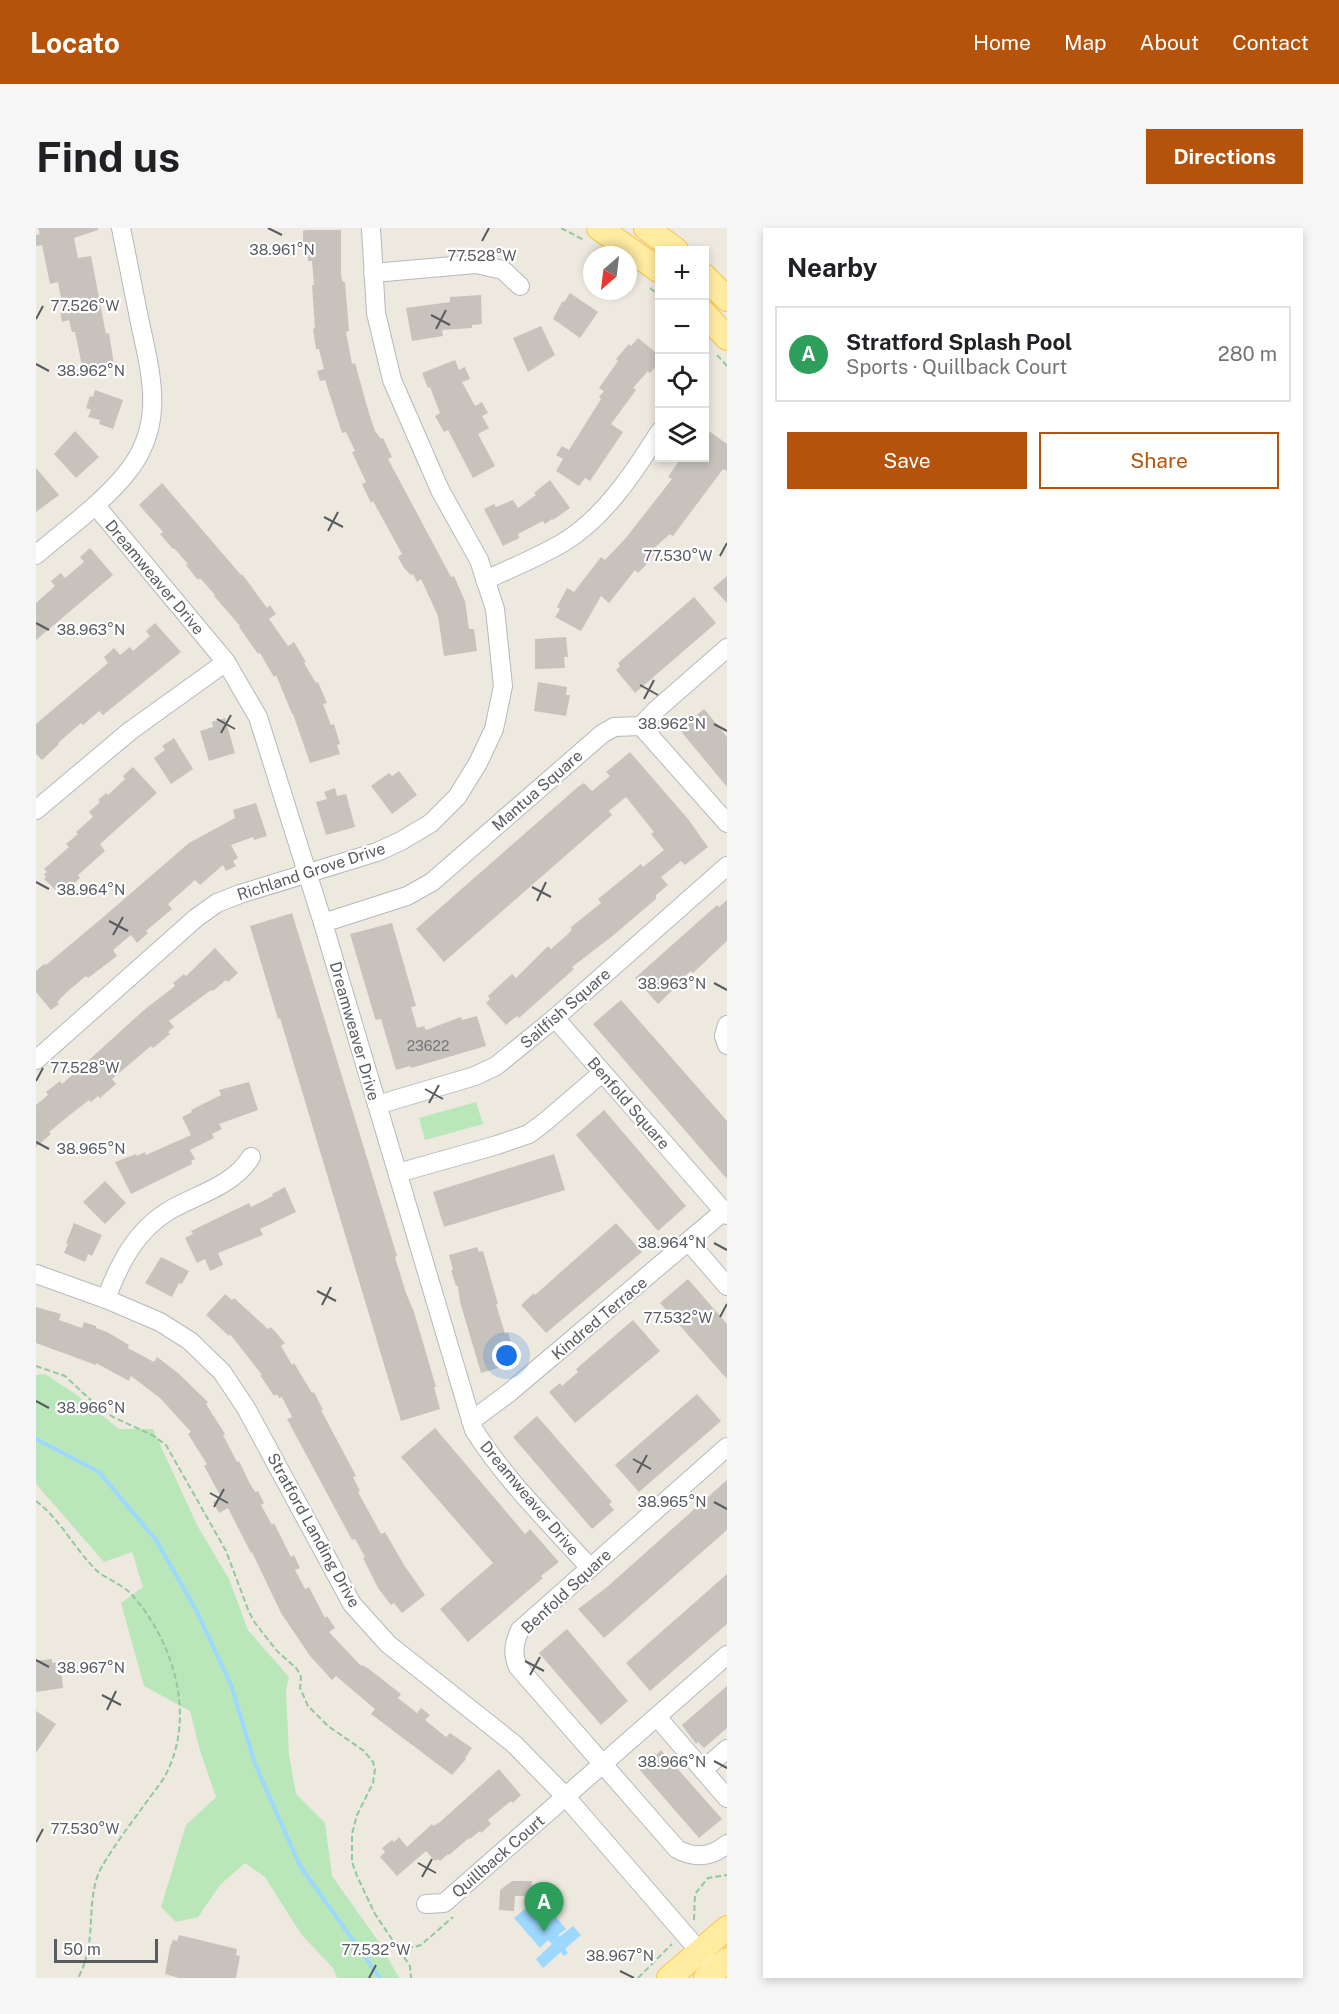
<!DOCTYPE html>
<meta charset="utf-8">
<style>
body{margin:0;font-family:"Public Sans",sans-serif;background:#f6f6f6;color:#202124}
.controls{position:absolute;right:18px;top:18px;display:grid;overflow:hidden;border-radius:0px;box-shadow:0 3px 9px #0003}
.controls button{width:54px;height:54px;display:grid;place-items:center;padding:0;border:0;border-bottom:2px solid #e0e0e0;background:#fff;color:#202124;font:30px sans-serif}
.compass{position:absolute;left:547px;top:18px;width:54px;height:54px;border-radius:50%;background:#fff;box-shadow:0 3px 9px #0003;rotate:208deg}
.scale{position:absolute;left:18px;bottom:15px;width:104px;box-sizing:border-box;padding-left:6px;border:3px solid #585c61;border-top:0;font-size:16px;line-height:21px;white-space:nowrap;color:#585c61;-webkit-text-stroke:4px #fff;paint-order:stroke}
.you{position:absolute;left:471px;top:1128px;width:21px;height:21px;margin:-15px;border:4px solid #fff;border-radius:50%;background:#1a73e8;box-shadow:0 0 0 9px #1a73e833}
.badge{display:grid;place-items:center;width:39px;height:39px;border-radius:50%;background:#b45309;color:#fff;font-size:20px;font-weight:700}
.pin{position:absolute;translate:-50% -50px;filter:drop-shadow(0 2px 3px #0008)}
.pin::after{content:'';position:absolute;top:32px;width:21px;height:18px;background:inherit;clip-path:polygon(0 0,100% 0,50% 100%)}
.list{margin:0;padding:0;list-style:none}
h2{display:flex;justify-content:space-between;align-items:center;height:78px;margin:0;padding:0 24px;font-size:26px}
h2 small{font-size:20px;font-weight:400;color:#757577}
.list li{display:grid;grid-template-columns:39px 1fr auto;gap:18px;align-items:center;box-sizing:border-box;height:96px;margin:0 12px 12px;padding:0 12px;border:2px solid #e0e0e0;border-radius:0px}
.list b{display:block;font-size:22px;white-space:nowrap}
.list p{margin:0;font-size:20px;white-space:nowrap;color:#757577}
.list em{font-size:20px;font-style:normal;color:#757577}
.actions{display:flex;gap:12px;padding:18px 24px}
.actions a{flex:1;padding:14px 0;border:2px solid #b45309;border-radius:0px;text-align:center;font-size:21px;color:#b45309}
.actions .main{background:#b45309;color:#fff}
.icon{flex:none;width:33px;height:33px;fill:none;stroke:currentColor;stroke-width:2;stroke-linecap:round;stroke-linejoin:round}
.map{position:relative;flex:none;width:691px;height:1750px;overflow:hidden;border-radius:0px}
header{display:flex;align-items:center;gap:36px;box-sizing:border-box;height:84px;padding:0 30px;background:#b45309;color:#fff}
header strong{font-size:28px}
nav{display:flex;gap:33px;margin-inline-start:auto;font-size:21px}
.intro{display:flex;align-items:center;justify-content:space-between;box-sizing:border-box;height:144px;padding:0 36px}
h1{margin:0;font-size:42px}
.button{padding:15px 27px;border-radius:0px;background:#b45309;color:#fff;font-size:21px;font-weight:700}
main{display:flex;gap:36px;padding:0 36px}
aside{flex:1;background:#fff;border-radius:0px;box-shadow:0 3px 9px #0003}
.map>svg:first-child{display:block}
.green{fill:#bae7b9}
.water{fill:#9cd8ff}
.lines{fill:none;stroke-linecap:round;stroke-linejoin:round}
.stream{stroke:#9cd8ff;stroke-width:4}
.building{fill:#c7c3bc}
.minor-casing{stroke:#b5b8bd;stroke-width:20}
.major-casing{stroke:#fbc249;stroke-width:26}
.path{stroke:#92c89f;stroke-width:2;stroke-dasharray:6 3;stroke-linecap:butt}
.minor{stroke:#fff;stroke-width:18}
.major{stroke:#ffeca1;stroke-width:24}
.ticks{fill:none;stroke:#585c61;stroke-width:2}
.labels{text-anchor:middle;stroke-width:4.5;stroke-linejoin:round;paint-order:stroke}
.number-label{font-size:14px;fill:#747678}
.street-label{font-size:16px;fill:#585c61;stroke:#fff}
.ticks-label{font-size:15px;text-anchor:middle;fill:#585c61;stroke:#fff;stroke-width:4.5;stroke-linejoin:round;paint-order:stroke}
</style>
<header>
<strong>Locato</strong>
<nav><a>Home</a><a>Map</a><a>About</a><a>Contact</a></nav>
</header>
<div class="intro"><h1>Find us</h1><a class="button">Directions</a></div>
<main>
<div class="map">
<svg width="691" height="1750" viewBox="0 0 691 1750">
<rect width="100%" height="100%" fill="#ede9df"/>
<!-- green -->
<g class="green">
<path d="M440,874l7,22 -58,16 -6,-22z"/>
<path d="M9,1146l29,19 45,36h34l44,96 32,54 19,51 41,47 -3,13 3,65 7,39 29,29 7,53 49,69 18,33h-62l-4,-10 -32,-34 -36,-57 -20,-14 -25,22 -22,32 -22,5 -15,-15 25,-82 30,-28 -16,-46 -10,-40 -46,-25 -23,-83 22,-16 -11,-35 -28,10 -68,-78v-109z"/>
</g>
<!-- water -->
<path class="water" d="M503,1669l27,32 -8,6 1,2 14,-11 8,9 -16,14 3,4 -4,3 -3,-4 -18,16 -7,-9 16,-15 -4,-4 -8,8 -26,-30z"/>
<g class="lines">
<!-- stream -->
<path class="stream" d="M0,1211l63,33 57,68 40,70 35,75 24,79 45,102 80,112"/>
</g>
<!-- building -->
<g class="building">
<path d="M2,0h60v2l-24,8 4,20 13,-2 15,78 3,-1 5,31 -31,7 -8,-39h-3l-3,-12 -7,2 -2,-11 3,-1 -5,-28 -8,2 -8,-39 -6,1v-11l4,-1z"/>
<path d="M270,2h35v43l1,8 3,1 4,49 -3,1 6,32 3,-1 13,47 7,21 6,8 2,-1 9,19 -4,2 63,118 3,-1 11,25 4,28h5l3,22 -33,5 -6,-40 -17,-37 -4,3 -4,-8 -2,1 -7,-7 -6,-11 4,-3 -29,-53 -2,2 -9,-19 4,-2 -14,-30 3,-1 -9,-19 -4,1 -17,-53 -5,1 -3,-10 7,-2 -5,-20h-3l-3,-20 2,-1 -3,-43h2l-2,-24h-4l-2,-19h-3v-11z"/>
<path d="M534,65l28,19 -18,26 -27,-19 9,-17 3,-1z"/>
<path d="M445,67l1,29 -10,1v3l-30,2 1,6 -31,5 -6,-33 44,-6v-5z"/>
<path d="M505,98l14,29 -27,17 -15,-34z"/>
<path d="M602,110l22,18v5l-10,12 -2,-2 -15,17 3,2 -25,34 12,8 -33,49 -5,-3 -6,8 -23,-15 7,-12 -7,-4 6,-9 7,4 32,-51 -2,-2 5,-6 -5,-3 19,-27 -2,-2 13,-15 2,2z"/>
<path d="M419,132l4,10 6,-3 5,12 -8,3 13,24 7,-4 6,11 -6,3 7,12 -11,6 17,32 -22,12 -25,-48 -4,2 -9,-16 5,-3 -10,-26 -2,1 -6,-15z"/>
<path d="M59,162l28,10 -10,29 -14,-5 1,-4 -12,-3 3,-7 -5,-2 4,-12 3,1z"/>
<path d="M39,203l24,26 -23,21 -22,-24z"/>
<path d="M673,203l18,13v27l-4,-2 -50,67 -3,-2 -17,15 3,3 -10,13 -8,8 -3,-3 -26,33 -8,-7 -20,35 -26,-14 5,-8 -3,-2 10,-19 7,4 27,-35 4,3 20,-21 47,-60 -4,-2 13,-19h24v-20z"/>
<path d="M0,240l23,27 -23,17z"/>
<path d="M514,252l20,28 -17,12 -1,-1 -7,5 -2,-3 -25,13 1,4 -16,8 -19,-37 10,-5 2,3 17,-7 5,8 18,-13 -2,-2z"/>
<path d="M126,255l79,92 1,-1 25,34 3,-3 6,9 -7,5 19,27 6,-4 12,20 -2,1 12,20 2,-1 9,21 -4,1 8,21 3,-1 6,20 -3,1 3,9 -30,9 -17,-49h-1l-16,-39 -2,2 -14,-24 -2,1 -19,-27 1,-1 -26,-30 1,-1 -15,-17 -2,2 -12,-15 2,-1 -14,-16 -1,1 -13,-15 3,-2 -24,-27z"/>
<path d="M54,320l23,27 -77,65v-37l19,-17 -4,-5 10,-8 4,5 19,-16 -4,-5z"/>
<path d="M691,348v27l-14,-15z"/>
<path d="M658,369l22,26 -81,70 -19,-23 4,-4 -2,-3z"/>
<path d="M119,395l26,29 -78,63 -4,-4 -16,14 -2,-2 -23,20 1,1 -17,16 -6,-6v-30l72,-61 -4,-6 10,-9 6,7 10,-8 3,4 17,-15 -4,-5z"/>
<path d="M530,409l2,20h-4l1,11 -30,1v-30z"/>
<path d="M502,454l29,5 -1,8h4l-4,21 -32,-5z"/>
<path d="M668,481l23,28v50l-48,-58z"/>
<path d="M189,490l10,35 -26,8 -9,-30 13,-4 -1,-5z"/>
<path d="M138,510l19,31 -22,15 -17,-26 11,-8 -3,-4z"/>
<path d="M594,524l58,67 20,28 -23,18 -4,-4 -20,16 7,8 -12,10v4l-46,39 -38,29 2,2 -55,49 -2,-2 -11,9 -20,-22 4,-4 -2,-3 24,-22 4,4 32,-32 3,3 17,-15 4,-5 -2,-1 31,-25 -3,-4 43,-35 2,3 21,-17 -13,-16 3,-2 -28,-35 -17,14 3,4 -168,147 -28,-33 163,-143 5,-3 8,8 18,-15 -4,-4z"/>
<path d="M97,539l24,26 -57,51 5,7 -27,24 2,3 -19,17 -17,-16 2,-2 -2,-3 3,-2 -3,-3 25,-22 -3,-3 12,-10 -2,-2 17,-15 -4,-5 11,-10 -2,-2 8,-7 2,2 17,-16 -2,-3z"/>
<path d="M363,543l18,24 -25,19 -21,-28 18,-13 3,3z"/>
<path d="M299,560l2,8 9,-2 9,33 -29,8 -10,-33 11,-3 -3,-7z"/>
<path d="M220,575l11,33 -13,4 -1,-3 -22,8 7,13 -5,3 3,5 -10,5 -3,-6 -23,20 -5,-5 -27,24 4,5 -26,22 2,2 -11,10 -6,-8 -18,15 4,6 -29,22 -2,-2 -18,15 -11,11 2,2 -8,6 -15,-18v-21l8,-7 2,1 55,-46 88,-76 46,-25 -2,-8z"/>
<path d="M691,672v41l-34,32 -2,-2 -17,14 2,2 -18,17 -23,-26 82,-73 2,2z"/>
<path d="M256,685l105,343 -2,1 11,36 8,19 22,75h-2l6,22 -39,12 -121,-403 -2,1 -28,-93z"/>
<path d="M356,695l24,83 -5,1 6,21 7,-2 2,4 35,-13 1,3 15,-4 9,30 -75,22 -1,-2 -14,4 -15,-51 -5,1 -1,-2 -25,-84z"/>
<path d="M179,720l23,25 -10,9 -2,-2 -13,11 -2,-1 -42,31 5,6 -6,5 2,2 -17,14 -2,-2 -39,33 4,5 -16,14 -2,-2 -7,6 -2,-2 -18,14 -22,18 2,2 -15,13v-42l12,-10 -2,-3 14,-11 2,3 17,-15 65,-59 31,-24 -2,-3 11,-9 2,2z"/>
<path d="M585,772l106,121v58l-134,-155z"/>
<path d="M213,854l9,28 -39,14 3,5 -10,5 2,4 -24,12 5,9 -4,2 1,3 -61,30 -16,-32 21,-8 1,2 8,-4 1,3 45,-20 -9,-18 10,-5 -1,-2 30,-15 -2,-5z"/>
<path d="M568,882l82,96 -28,25 -82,-96z"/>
<path d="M518,926l11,36 -121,37 -11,-35z"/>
<path d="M69,953l21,22 -21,21 -22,-22z"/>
<path d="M249,959l11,25 -36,17 3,6 -45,18 5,12 -13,6 -5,-12 -8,4 -12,-25 8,-4 -2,-3 58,-28 2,4 22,-11 -1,-2z"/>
<path d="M38,995l28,12 -10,21 -4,-2 -3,8 -21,-9 4,-9 -2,-1z"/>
<path d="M580,995l26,29 -96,81 -25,-28 13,-12 1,2z"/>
<path d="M441,1019l2,5 4,-1 15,53h-2l9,30 3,-1 5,16h-3l4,14 -33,10 -21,-71 -2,-16h-2l-5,-16h2l-4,-15z"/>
<path d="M125,1029l28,14 -7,13 -3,-1 -7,14 -27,-14z"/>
<path d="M652,1051l39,45v55l-67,-76z"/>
<path d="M189,1066l7,6 2,-2 34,31 3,-2 14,16 -4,3 11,19 2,-2 18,30 2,-1 9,18h-2l35,66 -3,1 7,14 -2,1 23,42 4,-2 19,33 21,30 -23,18 -8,-10 -3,2 -13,-17 -15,-30 2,-1 -10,-18 -3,1 -65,-121 5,-2 -10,-20 -3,1 -2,-4 -3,2 -14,-21h2l-32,-41 -1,2 -23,-21z"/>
<path d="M0,1079l25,7 -2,6 23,8 2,-6 12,4v2l11,4 22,13 -1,3 26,14 3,-5 21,16 30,29 -2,2 19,30 -2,1 14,27 2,-1 10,21 6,10 3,-1 6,12 -3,2 11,20 2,-2 17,34 3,-2 6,13 -5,2 10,19 4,-2 16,31 2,-2 8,12 -6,4 32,34 1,-1 7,4 32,25 -3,4 19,15 4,-5 9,7 -5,5 21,17 4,-4 22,15 -7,10 1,1 -14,16 -81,-61 4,-5 -39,-33 -4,4 -22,-24 -29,-43 -29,-61 -1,1 -23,-45 -9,5 -6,-11 8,-5 -17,-31 3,-2 -19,-30 3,-2 -31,-34 -29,-22 -2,5 -33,-18v2l-60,-22z"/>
<path d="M597,1092l27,31 -85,72 -26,-31 11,-9 2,3 16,-14 -2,-3z"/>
<path d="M661,1166l24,27 -82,71 -24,-27z"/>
<path d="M501,1188l75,86 -3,2 5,6 -22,19 -79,-92z"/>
<path d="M399,1200l90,106 5,-5 29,33 -18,14 2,2 -75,64 -28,-33 53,-46 -92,-106z"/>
<path d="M691,1252v50l-123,108 -26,-29 29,-22z"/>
<path d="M691,1346v50l-77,67 -24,-28z"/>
<path d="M531,1401l61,72 -27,24 -62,-72z"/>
<path d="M16,1431v4l8,-1 3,26 -27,4v-31z"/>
<path d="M691,1458v42l-23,20 -6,-6 -2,2 -14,-19z"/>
<path d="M0,1483l20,13 -20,29z"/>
<path d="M625,1522l61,69 -23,19 -60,-69 16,-16 1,2z"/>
<path d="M463,1541l22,26 -8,8 -2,-2 -23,19 3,4 -10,9 -1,-2 -10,8 -1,-1 -20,17 -1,-1 -8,7 -2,-2 -3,2 -9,-10 -29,25 -17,-19 5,-5 -3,-4 10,-8 2,2 5,-5 8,10 25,-23 1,2 7,-4z"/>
<path d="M476,1653h20l-1,15h-16l-1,15 -15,-1 1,-20z"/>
<path d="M143,1707l58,14 -1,6 4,1 -4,22h-57l-14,-4 5,-27 3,-7 4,1z"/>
</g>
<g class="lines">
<defs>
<g id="minor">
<path d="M337,45l103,-9 27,6 17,16"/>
<path d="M60,278l130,156 32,55 65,206 151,507c32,51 77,94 116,138"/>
<path d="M0,327c30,-26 63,-49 89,-80 42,-50 26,-100 14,-157 -6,-30 -12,-60 -18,-90"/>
<path d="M449,352c27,-12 54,-23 79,-38 41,-25 71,-71 96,-111"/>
<path d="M605,498l15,-16 71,-62"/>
<path d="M0,582l94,-79 96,-69"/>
<path d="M287,695l84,-27 25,-14 170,-148 12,-7 27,-1 86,97"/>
<path d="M519,790l172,197"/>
<path d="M691,797l-3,11 3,9"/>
<path d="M0,832l160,-142 21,-15 23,-9 137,-42 24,-11 30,-18 26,-26 21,-34 16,-34 9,-43 -8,-77 -16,-49 -39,-70 -48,-110 -16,-67 -5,-85"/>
<path d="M341,877l98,-29 21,-10 59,-48 172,-152"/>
<path d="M362,945l99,-28 32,-11 17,-13 56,-48"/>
<path d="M653,1014l38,44"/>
<path d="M0,1046l70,25 54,23 30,19 32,31 24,36 106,196 36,40 126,100 52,53 141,163"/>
<path d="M70,1071c13,-35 30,-69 64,-89 28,-16 63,-24 81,-53"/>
<path d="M435,1193l39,-29 214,-181"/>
<path d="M691,1219l-207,183c-6,13 -8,24 -2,37l159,182c18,10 35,8 50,-5"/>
<path d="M621,1489l70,81"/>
<path d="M667,1542l24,-21"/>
<path d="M390,1676l18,-1 283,-248"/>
</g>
<g id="major">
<path d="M563,0l61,43"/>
<path d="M610,0l30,22"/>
<path d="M668,48l23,23"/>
<path d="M668,85l23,25"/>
<path d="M633,1750l58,-50"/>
<path d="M670,1750l21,-18"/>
</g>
</defs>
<!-- minor casing -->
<use href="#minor" class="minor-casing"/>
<!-- major casing -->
<use href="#major" class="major-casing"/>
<!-- path -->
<g class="path">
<path d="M525,0l23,12"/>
<path d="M614,60l10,8"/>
<path d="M681,127l10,11"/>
<path d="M0,1138l29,10 30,28 18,13 39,18 14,10 60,106 23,61 6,11 22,28 20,18 4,8 -1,11 8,18 20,20 36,25 9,11 2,7 -2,14 -16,32 -5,19v28l5,14 18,38 35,52 1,12"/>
<path d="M0,1273c25,19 38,47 60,69 11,10 27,14 37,26 41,47 63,120 33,178 -4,8 -10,15 -16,23 -17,24 -37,49 -51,75 -14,36 -1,69 -21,106"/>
<path d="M658,1692l1,-26 13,-16 19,-3"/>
<path d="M362,1718l16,1 7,-2 32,-28"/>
<path d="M602,1750l34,-34"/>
</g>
<!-- minor -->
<use href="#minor" class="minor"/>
<!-- major -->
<use href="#major" class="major"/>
</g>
<!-- ticks -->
<path class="ticks" d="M232,0l14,7M446,13l7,-13M395,87l19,10M0,91l7,-13M400,101l10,-19M0,136l13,7M288,289l19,10M292,303l10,-19M684,328l7,-13M0,395l13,7M604,457l18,10M608,471l10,-19M181,491l18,10M678,496l13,7M185,505l10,-18M0,654l13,7M496,659l19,10M501,673l9,-19M73,693l19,10M77,707l10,-18M678,755l13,7M0,853l7,-13M389,861l18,10M393,875l10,-18M0,914l13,7M678,1015l13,7M281,1063l19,10M286,1077l9,-18M684,1089l7,-13M0,1173l13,7M597,1231l18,10M601,1245l10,-18M174,1265l18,10M678,1274l13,7M178,1279l10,-18M0,1432l13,7M489,1433l19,10M494,1447l10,-18M66,1467l19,10M71,1482l9,-19M678,1533l13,7M0,1614l7,-13M382,1635l18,10M386,1649l10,-18M584,1743l14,7M333,1750l7,-13"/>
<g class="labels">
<!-- number labels -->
<g class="number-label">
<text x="392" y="823">23622</text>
</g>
<!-- street labels -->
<g class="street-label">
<text transform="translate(119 349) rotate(50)" y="6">Dreamweaver Drive</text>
<text transform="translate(501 562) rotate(-41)" y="6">Mantua Square</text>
<text transform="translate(275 643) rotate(-18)" y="6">Richland Grove Drive</text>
<text transform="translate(529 780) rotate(-41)" y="6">Sailfish Square</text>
<text transform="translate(319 803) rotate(74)" y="6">Dreamweaver Drive</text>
<text transform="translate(593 875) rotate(49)" y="6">Benfold Square</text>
<text transform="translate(563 1090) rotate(-40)" y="6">Kindred Terrace</text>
<text transform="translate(494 1270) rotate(50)" y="6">Dreamweaver Drive</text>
<text transform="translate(278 1302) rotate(61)" y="6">Stratford Landing Drive</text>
<text transform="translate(530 1363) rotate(-43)" y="6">Benfold Square</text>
<text transform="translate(462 1628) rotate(-41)" y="6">Quillback Court</text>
</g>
</g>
<g class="ticks-label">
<text x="246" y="27">38.961°N</text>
<text x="446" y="33">77.528°W</text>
<text x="49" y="83">77.526°W</text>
<text x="55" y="148">38.962°N</text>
<text x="642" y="333">77.530°W</text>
<text x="55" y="407">38.963°N</text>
<text x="636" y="501">38.962°N</text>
<text x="55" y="667">38.964°N</text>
<text x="636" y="761">38.963°N</text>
<text x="49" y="845">77.528°W</text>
<text x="55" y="926">38.965°N</text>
<text x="636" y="1020">38.964°N</text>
<text x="642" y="1095">77.532°W</text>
<text x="55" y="1185">38.966°N</text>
<text x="636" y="1279">38.965°N</text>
<text x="55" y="1445">38.967°N</text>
<text x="636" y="1539">38.966°N</text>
<text x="49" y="1606">77.530°W</text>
<text x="340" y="1727">77.532°W</text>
<text x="584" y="1733">38.967°N</text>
</g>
</svg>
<div class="controls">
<button>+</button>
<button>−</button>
<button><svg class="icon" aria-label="locate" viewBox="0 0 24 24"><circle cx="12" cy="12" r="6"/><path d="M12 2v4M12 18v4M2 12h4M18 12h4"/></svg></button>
<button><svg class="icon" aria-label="layers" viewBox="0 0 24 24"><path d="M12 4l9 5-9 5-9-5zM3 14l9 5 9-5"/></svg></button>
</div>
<svg class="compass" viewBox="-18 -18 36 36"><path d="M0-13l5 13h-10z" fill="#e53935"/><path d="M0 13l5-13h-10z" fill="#757577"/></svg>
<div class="scale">50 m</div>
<div class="you"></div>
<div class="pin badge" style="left:508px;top:1704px;background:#2e9e5b">A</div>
</div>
<aside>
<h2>Nearby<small></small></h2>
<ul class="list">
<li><span class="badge" style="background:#2e9e5b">A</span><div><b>Stratford Splash Pool</b><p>Sports · Quillback Court</p></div><em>280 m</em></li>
</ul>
<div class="actions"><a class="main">Save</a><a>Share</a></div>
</aside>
</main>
